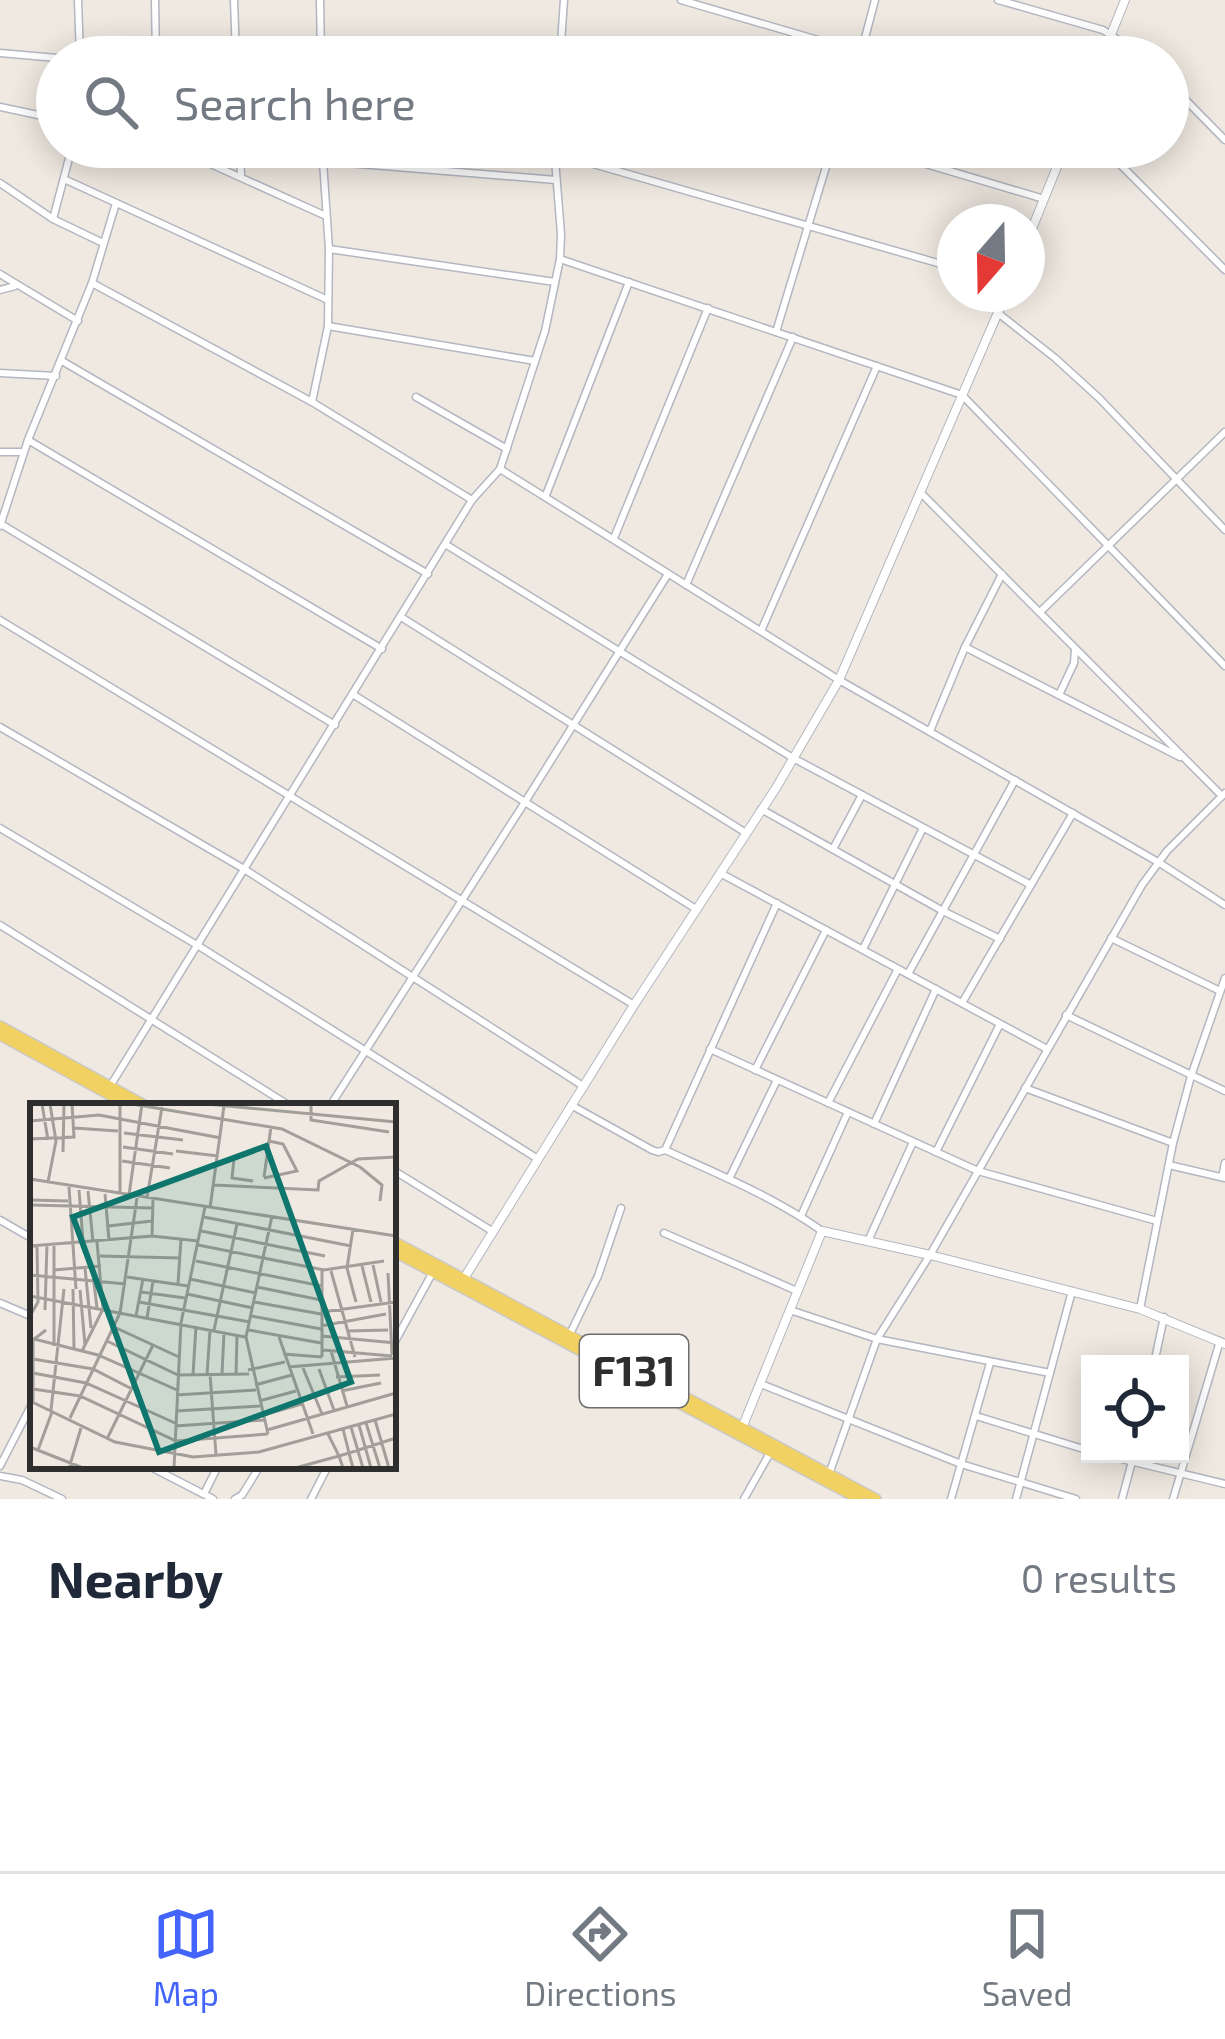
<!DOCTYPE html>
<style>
body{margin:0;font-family:"Exo 2",sans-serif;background:#f2f2f3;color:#1f2937}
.controls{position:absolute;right:36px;bottom:36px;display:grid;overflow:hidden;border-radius:0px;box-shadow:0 6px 30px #0003}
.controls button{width:108px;height:108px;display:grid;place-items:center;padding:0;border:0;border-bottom:3px solid #e0e1e3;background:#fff;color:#1f2937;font:60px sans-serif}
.compass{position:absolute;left:937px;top:204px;width:108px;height:108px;border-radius:50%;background:#fff;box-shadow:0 6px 30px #0003;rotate:200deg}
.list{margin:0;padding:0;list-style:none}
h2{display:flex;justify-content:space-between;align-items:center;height:156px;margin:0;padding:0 48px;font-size:51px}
h2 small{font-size:39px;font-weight:400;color:#747a83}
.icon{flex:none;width:66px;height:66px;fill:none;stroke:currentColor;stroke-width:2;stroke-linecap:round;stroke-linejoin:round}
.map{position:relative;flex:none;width:1225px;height:1499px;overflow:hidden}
.search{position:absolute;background:#fff;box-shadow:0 6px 30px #0003;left:36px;right:36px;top:36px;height:132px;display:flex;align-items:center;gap:30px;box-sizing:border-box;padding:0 42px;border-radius:66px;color:#747a83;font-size:45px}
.sheet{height:372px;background:#fff}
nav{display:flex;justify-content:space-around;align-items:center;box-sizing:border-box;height:168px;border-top:3px solid #e0e1e3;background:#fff;font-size:33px;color:#747a83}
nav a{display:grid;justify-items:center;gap:6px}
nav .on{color:#4264fb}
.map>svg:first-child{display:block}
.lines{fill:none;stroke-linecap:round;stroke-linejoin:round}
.minor-casing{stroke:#b4b7c1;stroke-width:9}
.tertiary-casing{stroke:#b4b7c1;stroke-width:10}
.primary-casing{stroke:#c9c9c9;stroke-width:12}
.minor{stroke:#fff;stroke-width:6}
.tertiary{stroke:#fff;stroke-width:8}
.primary{stroke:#f2d163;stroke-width:9}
.labels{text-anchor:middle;stroke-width:9;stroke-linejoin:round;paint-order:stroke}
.shield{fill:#fff;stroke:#6d6d6d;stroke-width:3}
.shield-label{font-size:42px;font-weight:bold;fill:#2e2e2e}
.inset-road{fill:none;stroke:#a29e99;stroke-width:3}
.view{fill:#0f766e;fill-opacity:0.15;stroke:#0f766e;stroke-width:6}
.inset-edge{fill:none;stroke:#2e2e2e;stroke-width:6}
</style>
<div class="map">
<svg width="1225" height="1499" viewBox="0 0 1225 1499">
<rect width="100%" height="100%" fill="#efe9e1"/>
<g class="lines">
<defs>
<g id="minor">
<path d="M78,0l2,57"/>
<path d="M155,0l1,57"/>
<path d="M234,0l2,57"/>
<path d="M320,0l1,57"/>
<path d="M681,0l195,57"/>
<path d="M998,0l105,30 41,27"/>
<path d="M0,53l57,5"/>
<path d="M560,57l4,-57"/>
<path d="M860,57l15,-57"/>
<path d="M1168,82l57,58"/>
<path d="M0,107l57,12"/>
<path d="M173,147l153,69"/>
<path d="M240,147l1,30"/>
<path d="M869,147l175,52"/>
<path d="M1103,147l122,123"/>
<path d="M555,153l400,115"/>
<path d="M322,161l234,19"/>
<path d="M64,179l264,121"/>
<path d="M0,183l53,36 50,24"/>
<path d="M53,219l19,-72"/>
<path d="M329,249l226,33"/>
<path d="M560,259l402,136 263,271"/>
<path d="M0,274l78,47"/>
<path d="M92,283l220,119 160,98"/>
<path d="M0,290l15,-4"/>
<path d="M998,313l57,45 44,40 126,132"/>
<path d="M328,326l207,35"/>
<path d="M776,332l56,-185"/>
<path d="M62,361l366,213"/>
<path d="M0,373l56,3"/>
<path d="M416,397l91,52"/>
<path d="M312,402l16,-76 1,-77 -7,-102"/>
<path d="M28,440l354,209"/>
<path d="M0,452h24"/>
<path d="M500,469l339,211 319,182 67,43"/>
<path d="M920,492l302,304"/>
<path d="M546,495l83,-213"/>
<path d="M1,524l334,201"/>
<path d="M0,526l28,-86 64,-157 24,-80"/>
<path d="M614,538l94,-230"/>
<path d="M445,544l348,214 238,127"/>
<path d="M686,585l107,-248"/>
<path d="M1040,612l185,-180"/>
<path d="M401,617l345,216"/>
<path d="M0,620l634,385"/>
<path d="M761,631l116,-265"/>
<path d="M965,647l215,110"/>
<path d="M354,695l342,214"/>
<path d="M1059,695l15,-32 1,-13"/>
<path d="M0,727l244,142 339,217"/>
<path d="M930,731l35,-84 37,-73"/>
<path d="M761,809l182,102 57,28"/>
<path d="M0,828l197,117 341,214"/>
<path d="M833,849l29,-54"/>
<path d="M720,873l327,176"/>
<path d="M0,925l290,181"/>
<path d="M1111,938l109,53"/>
<path d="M863,949l60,-121"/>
<path d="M908,974l107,-194"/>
<path d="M962,1003l111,-190"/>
<path d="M1066,1015l159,76"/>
<path d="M710,1049l268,122 179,50"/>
<path d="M755,1070l71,-140"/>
<path d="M109,1088l363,-588 28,-31 45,-138 15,-72 1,-25 -7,-87"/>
<path d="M1025,1088l148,55"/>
<path d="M828,1103l70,-134"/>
<path d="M571,1105l81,45 6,2 7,-2c53,24 109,47 157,81"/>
<path d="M330,1106l195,-304 143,-228"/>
<path d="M874,1124l62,-135"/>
<path d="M665,1150l112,-247"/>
<path d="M936,1152l64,-128"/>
<path d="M1169,1165l56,13"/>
<path d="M393,1170l99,61"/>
<path d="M1222,1177l3,-14"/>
<path d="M729,1179l48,-99"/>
<path d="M801,1216l47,-104"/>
<path d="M0,1220l33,19"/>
<path d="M664,1233l133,58"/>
<path d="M868,1241l45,-99"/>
<path d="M0,1303l33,14"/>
<path d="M1140,1309l33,-166 18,-67 34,-98"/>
<path d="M790,1310l87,29 173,34"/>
<path d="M569,1336l29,-60 23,-68"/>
<path d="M393,1345l41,-75"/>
<path d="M1154,1364l10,-47"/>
<path d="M761,1384l200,80 115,35"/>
<path d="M976,1416l114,35"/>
<path d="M1101,1454l124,30"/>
<path d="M0,1466l33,-64"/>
<path d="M149,1466l64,33"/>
<path d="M829,1474l48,-135 53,-84 212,-370 25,-34 58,-58"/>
<path d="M0,1476l22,4 40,19"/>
<path d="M204,1494l14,-28"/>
<path d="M235,1499l7,-4 18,-29"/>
<path d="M311,1499l17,-33"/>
<path d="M744,1499l26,-46"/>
<path d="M951,1499l39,-136"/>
<path d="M1016,1499l56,-208"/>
<path d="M1122,1499l12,-45"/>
<path d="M1173,1499l47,-158"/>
</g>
<g id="tertiary">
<path d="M1102,57l23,-57"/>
<path d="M1027,241l38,-94"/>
<path d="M463,1280l171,-275 142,-217 63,-108 167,-386"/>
<path d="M742,1428l80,-197 108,24 210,54 85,35"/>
</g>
<g id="primary">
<path d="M0,1026l146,80"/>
<path d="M0,1035l130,71"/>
<path d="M393,1241l483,258"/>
<path d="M393,1251l466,248"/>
</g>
</defs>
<!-- minor casing -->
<use href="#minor" class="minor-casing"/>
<!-- tertiary casing -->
<use href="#tertiary" class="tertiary-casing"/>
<!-- primary casing -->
<use href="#primary" class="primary-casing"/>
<!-- minor -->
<use href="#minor" class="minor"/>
<!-- tertiary -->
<use href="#tertiary" class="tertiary"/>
<!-- primary -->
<use href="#primary" class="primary"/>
</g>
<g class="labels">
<!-- shield labels -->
<rect class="shield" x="580" y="1335" width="108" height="72" rx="9"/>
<g class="shield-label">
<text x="634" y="1386">F131</text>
</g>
</g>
<!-- overview -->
<g transform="translate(30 1103)">
<rect width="366" height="366" fill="#efe9e1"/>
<path class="inset-road" d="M12,1l6,36M102,1l150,25 78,38 22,18 -2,16M177,1l189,18M281,1v16l78,12M0,18l69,-6 122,23M44,25l44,3M94,30l59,7M0,36l44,-2 -2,-33M93,44l50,7M146,48l42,5M33,49l1,-48M204,56l-2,19 21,3M92,58l48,7M234,74l7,-50M234,75l33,-7 -14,-27 -14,-3M0,76l366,57M18,79l8,-41 -6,-37M184,82l104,5 1,-9 39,-22 38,-2M39,84l7,102M49,87l4,51M58,88l5,51M90,89v-88M75,91l4,46M99,92l13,-91M117,95l15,-91M0,97l38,1M0,102l122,3M180,105l14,-102M174,114l147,29M78,123l44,-5M323,126l-6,39 9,34M171,128l124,25M122,133l46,5M168,142l126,25 60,-9M0,143l122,-10 1,-36M70,153l80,2M166,158l126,25M343,162l8,37M332,163l9,36M62,164l5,41M55,165l6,60M24,167l47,-4M301,168l24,86M358,170l4,82M0,172l96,9M97,174l61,9M160,176l66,14M148,181l3,-45M227,184l64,13M43,186l1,61M50,187l5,55M111,189l44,6M157,191l66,14M0,193l215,41M109,199l111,20M224,199l67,12M15,207l2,-66M292,209l74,-10M0,213l8,-14 -1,-57M106,213l7,-37M221,213l70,13M117,215l6,-37M291,223l65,-12M84,224l65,30M184,227l23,-106M219,227l72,13M318,228l40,-1M291,233l75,7M249,234l34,97M0,235l68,17 79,35M77,238l71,34 71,-1M24,243v-103M293,247l69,6M52,248l21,-42 -6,-67M301,248l16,55M253,251l39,3M292,254v-87M3,256l60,10 39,20M258,264l108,-9M273,265l19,46M289,266l15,41M218,267l37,-8M3,270l53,10 89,40M180,271l6,81M192,271l2,-41M206,271l1,-38M163,272l3,-49M177,272l3,-45M306,274l44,-2M225,282l37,-10M3,286l47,7 96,45 92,-7M311,288l40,-8M146,292l80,-5M0,298l85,41 78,15 66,-5 137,-38M229,298l37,-10M3,300v-63l13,-10M21,307l13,-121M146,308l84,-5M233,312l39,-11M40,315l50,-105 17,-115M345,317l14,48M336,320l14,45M329,322l12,43M145,323l89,-6M321,324l12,41M237,327l129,-37M238,331l-22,-97 26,-121M77,336l46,-94M0,344l53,21M8,347l14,-38M39,365l12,-40M144,365l7,-145 24,-116M265,365l44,-12 -11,-22M313,365l-4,-12 10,-3 -6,-24M323,365l-4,-15 47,-15"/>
<path class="view" d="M236,43l85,236 -192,70 -86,-235z"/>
<rect width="366" height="366" class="inset-edge"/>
</g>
</svg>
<div class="controls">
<button><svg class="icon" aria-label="locate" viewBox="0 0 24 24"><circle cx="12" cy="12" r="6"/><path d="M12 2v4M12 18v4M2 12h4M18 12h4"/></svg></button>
</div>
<svg class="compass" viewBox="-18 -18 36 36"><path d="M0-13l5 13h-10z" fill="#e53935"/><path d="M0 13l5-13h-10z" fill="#747a83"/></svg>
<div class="search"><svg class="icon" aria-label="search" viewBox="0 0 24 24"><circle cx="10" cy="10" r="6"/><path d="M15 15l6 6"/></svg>Search here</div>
</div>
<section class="sheet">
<h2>Nearby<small>0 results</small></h2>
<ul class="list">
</ul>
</section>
<nav>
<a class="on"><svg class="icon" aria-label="map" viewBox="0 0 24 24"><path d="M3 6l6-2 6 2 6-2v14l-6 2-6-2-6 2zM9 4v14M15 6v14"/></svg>Map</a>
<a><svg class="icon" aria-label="directions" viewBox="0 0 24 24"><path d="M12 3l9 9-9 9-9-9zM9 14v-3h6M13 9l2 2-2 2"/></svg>Directions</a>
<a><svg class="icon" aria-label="saved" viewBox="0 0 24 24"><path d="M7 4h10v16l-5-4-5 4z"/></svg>Saved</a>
</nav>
